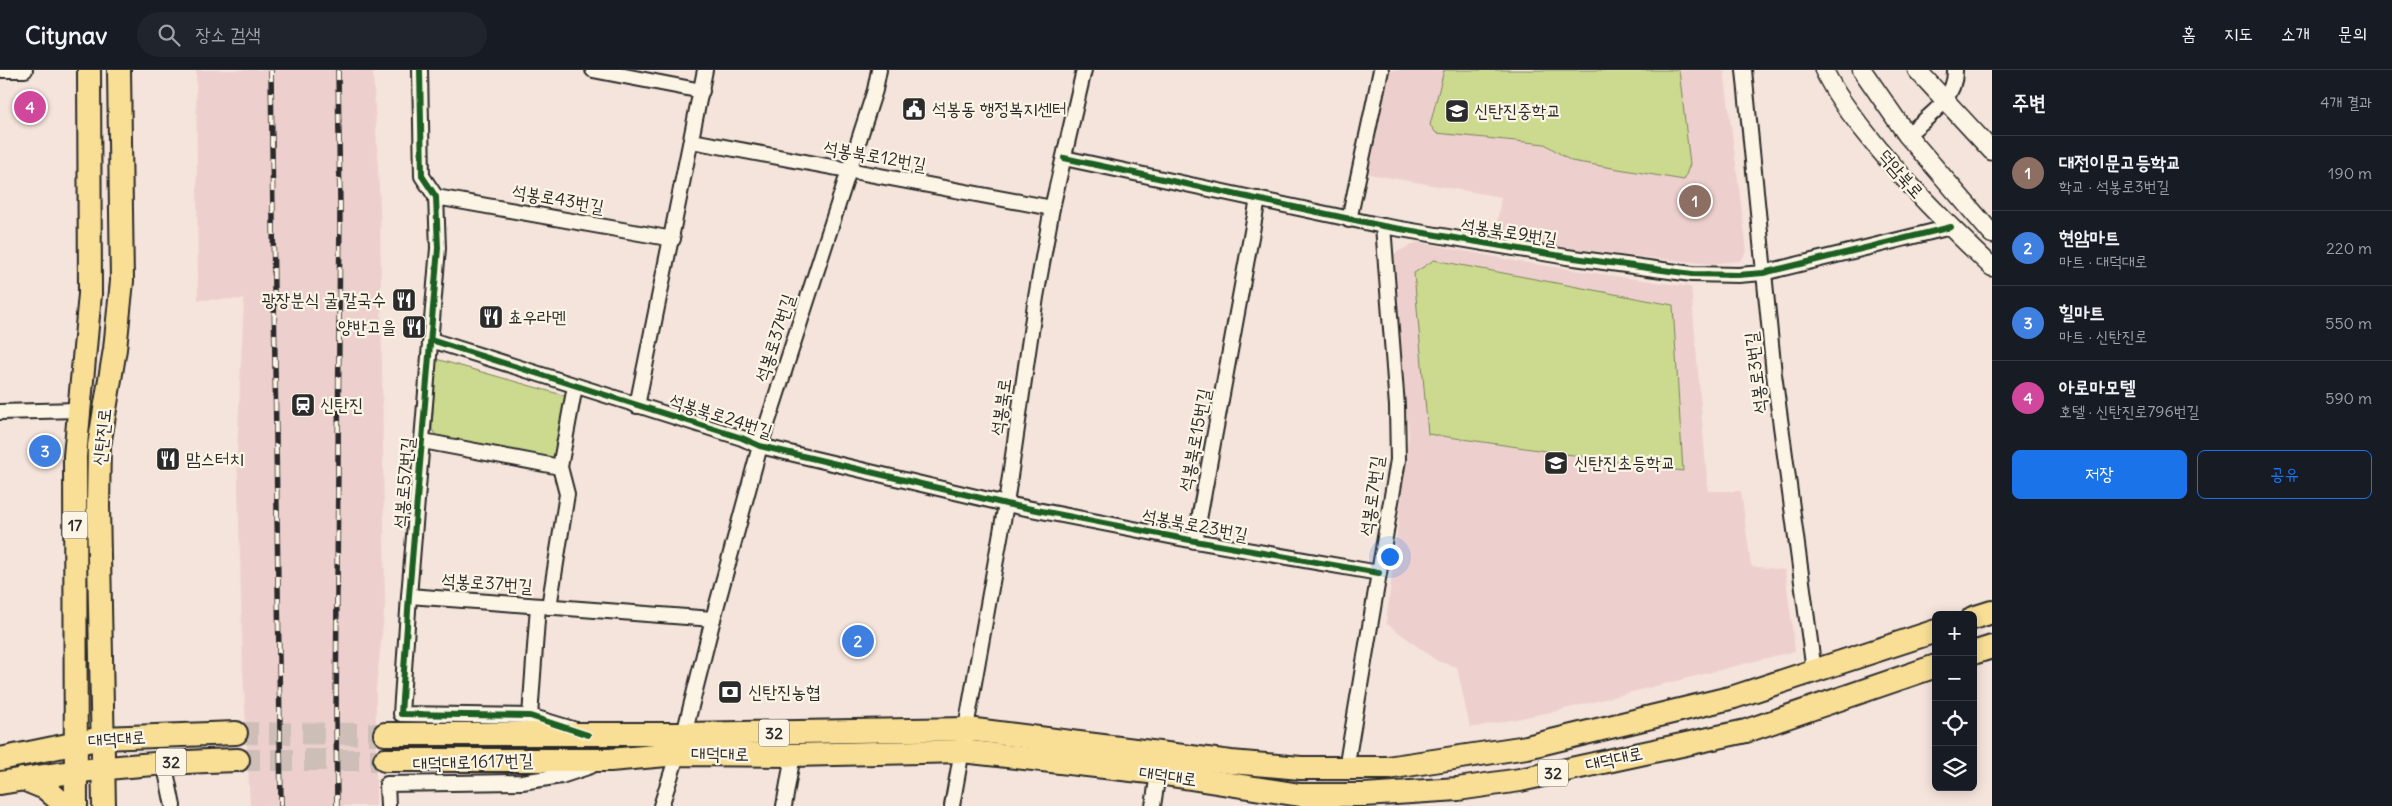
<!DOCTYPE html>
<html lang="ko">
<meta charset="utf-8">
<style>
body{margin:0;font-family:Delius,"Poor Story",sans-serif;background:#20242c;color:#f1f3f6}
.controls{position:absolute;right:15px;bottom:15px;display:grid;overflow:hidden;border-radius:8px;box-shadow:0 2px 12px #0003}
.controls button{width:45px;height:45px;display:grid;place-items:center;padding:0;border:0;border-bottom:1px solid #363941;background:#171b24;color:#f1f3f6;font:25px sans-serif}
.you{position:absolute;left:1389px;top:486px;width:18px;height:18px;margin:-12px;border:4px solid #fff;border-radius:50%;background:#1a73e8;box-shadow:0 0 0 8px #1a73e833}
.badge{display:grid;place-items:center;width:32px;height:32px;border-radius:50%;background:#1a73e8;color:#fff;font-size:16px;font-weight:700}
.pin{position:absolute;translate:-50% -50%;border:2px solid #fff;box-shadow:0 1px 5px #0006}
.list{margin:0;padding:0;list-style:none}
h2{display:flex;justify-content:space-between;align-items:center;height:65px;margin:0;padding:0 20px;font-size:21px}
h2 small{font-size:16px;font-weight:400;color:#9ea1a6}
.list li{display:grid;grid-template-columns:32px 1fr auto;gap:15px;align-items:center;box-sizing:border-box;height:75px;padding:0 20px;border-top:1px solid #363941}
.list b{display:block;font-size:19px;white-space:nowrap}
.list p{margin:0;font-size:16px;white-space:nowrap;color:#9ea1a6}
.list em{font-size:16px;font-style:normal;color:#9ea1a6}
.actions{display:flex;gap:10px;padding:15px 20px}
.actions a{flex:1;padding:11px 0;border:1px solid #1a73e8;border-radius:8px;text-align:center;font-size:18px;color:#1a73e8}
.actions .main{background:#1a73e8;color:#fff}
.icon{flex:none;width:28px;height:28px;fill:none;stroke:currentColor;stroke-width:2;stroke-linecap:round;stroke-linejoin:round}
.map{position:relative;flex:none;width:1992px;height:736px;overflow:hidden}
header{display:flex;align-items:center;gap:30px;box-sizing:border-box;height:70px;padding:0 25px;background:#171b24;border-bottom:1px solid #363941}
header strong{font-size:24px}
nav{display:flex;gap:28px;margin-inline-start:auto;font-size:18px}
.search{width:350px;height:45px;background:#20242c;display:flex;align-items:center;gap:12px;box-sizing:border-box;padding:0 18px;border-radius:28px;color:#9ea1a6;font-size:19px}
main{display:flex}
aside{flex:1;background:#171b24}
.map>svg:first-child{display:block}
.built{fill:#edd0ce}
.green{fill:#cbda8e;stroke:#7b825c}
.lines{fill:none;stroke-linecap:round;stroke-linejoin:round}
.primary-tunnel{stroke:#cdbfb8;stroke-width:22;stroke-dasharray:22 11;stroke-linecap:butt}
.minor-casing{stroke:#2b2b2b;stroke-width:18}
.tertiary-casing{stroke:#2b2b2b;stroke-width:21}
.primary-casing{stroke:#2b2b2b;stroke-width:26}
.minor{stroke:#fcf5e5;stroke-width:14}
.tertiary{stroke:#fcf5e5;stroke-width:18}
.primary{stroke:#f9df96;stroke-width:22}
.rail-casing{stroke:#2b2b2b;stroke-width:5.5}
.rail{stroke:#fcf5e5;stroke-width:4;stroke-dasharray:11;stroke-linecap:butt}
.cycleway-casing{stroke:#fcf5e5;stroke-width:9}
.cycleway{stroke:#1b5e20;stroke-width:6}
.labels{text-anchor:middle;stroke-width:4.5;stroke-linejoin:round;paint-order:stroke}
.shield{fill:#fcf5e5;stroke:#6a6863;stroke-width:1}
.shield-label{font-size:16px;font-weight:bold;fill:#2b2b2b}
.poi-label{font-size:18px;fill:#2b2b2b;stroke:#fcf5e5;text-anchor:start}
.street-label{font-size:18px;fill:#2b2b2b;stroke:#fcf5e5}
</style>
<header>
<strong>Citynav</strong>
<div class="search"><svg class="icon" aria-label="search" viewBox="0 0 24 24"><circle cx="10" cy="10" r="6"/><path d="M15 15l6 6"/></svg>장소 검색</div>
<nav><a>홈</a><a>지도</a><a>소개</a><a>문의</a></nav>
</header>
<main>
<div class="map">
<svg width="1992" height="736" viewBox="0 0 1992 736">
<rect width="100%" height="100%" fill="#f5e4db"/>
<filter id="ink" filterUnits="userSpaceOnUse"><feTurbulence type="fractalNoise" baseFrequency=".02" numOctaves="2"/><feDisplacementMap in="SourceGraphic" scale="10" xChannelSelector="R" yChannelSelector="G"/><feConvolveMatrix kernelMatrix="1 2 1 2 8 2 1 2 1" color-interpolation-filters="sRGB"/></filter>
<g filter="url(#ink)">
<!-- built -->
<g class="built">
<path d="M196,0h177l7,136 5,399 -9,84v117h-126l-7,-136 -6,-219 7,-152 -46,1z"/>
<path d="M1382,0h342l23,181 -7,10 -31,3 -94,-10 -120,-17 6,-40 -138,-24z"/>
<path d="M1418,172l103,20 170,25 17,204h33l10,75 34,4 10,81 -238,60 -87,17 -13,-61 -20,-6 -51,-38 23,-188 -18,-180z"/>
</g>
<!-- green -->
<g class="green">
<path d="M1444,0h235l11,94 -6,16 -113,-19 -26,-17 -109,-11 -6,-8z"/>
<path d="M1434,190l239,45 10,166 -255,-37 -14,-161z"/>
<path d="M436,289l137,39 -13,69 -120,-23 -8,-15z"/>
</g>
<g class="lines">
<!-- primary-tunnel -->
<g class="primary-tunnel">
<path d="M236,663l149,1"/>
<path d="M238,690h147"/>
</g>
<defs>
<g id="minor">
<path d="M0,0h25"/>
<path d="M420,0l2,106 14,21 2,51 -29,348 -8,118 129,2 43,13"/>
<path d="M593,0l109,21"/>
<path d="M1744,0l30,304 40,297"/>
<path d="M1907,65c20,-18 49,-35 48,-65"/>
<path d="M692,71l360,67"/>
<path d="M1064,88l319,68 184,31 125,17 46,1 25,-2 188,-46"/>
<path d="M436,127l237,42"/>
<path d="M1349,150l32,-150"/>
<path d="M431,270l311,98 18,8 246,58 189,37 184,32"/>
<path d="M637,336l68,-336"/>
<path d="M0,342l78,-2"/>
<path d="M423,371l137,26"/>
<path d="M1195,471l63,-342"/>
<path d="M409,526l304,23"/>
<path d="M549,537l18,-113 -7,-27 15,-81"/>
<path d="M530,646l8,-110"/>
<path d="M164,692l9,44"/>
<path d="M1346,699l52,-309 -1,-54 -14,-180"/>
<path d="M388,736l-1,-22 135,-2 39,-6 30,-10"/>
<path d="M661,736l23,-72 29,-115 47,-173 115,-356 4,-20"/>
<path d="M784,736l9,-51"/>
<path d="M952,736l54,-302 30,-207 16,-89 32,-138"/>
<path d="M1153,736l6,-39"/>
</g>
<g id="tertiary">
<path d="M1824,0c11,24 26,43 42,63 38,49 82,92 126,134"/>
<path d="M1862,0l45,65 85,99"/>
<path d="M1917,0l75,81"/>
</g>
<g id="primary">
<path d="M1973,548l19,-6"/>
<path d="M1973,583l19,-6"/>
<path d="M385,664h299l283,-5 264,33 70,6h86l140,-21 207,-50 202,-66"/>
<path d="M0,689l102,-21 134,-5"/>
<path d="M385,690h225l68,-6 115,1 169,-4 196,22 142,22h64l94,-6 62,-9 226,-49 190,-65"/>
<path d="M23,709l22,9 21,18"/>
<path d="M0,713c79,-14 158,-21 238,-23"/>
<path d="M76,736l-1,-350 15,-162 -1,-224"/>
<path d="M104,736l-6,-300 1,-60 16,-97 7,-68 -3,-211"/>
</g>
</defs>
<!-- minor casing -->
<use href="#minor" class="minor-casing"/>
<!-- tertiary casing -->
<use href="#tertiary" class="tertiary-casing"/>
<!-- primary casing -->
<use href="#primary" class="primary-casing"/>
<!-- minor -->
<use href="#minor" class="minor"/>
<!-- tertiary -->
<use href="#tertiary" class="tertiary"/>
<!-- primary -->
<use href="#primary" class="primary"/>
<defs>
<g id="rail">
<path d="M271,0l10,736"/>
<path d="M337,736l-1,-89 4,-510 -2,-137"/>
</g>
</defs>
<!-- rail casing -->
<use href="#rail" class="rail-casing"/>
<!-- rail -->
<use href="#rail" class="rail"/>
<defs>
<g id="cycleway">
<path d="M420,0l2,106 14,21 2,51 -29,348 -8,118 129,2 58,19"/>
<path d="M1064,88l319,68 184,31 125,17 46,1 25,-2 188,-46"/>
<path d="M431,270l311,98 18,8 246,58 189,37 184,32"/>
</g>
</defs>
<!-- cycleway casing -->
<use href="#cycleway" class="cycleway-casing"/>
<!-- cycleway -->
<use href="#cycleway" class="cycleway"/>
</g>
</g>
<!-- icons -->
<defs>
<symbol id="civic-square" viewBox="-11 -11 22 22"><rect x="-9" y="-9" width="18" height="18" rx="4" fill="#2b2b2b" stroke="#fcf5e5"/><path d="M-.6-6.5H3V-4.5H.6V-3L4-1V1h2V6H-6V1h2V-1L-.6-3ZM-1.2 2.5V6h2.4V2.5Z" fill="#fff"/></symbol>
<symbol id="school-square" viewBox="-11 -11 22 22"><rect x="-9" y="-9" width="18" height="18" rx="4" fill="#2b2b2b" stroke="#fcf5e5"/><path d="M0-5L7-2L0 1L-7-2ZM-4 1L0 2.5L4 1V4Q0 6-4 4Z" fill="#fff"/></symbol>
<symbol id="restaurant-square" viewBox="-11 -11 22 22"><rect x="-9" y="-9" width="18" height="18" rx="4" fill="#2b2b2b" stroke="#fcf5e5"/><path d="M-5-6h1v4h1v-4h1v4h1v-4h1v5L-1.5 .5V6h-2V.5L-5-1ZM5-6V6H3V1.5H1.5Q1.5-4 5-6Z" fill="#fff"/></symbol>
<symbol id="station-square" viewBox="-11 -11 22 22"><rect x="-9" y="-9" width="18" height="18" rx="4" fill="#2b2b2b" stroke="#fcf5e5"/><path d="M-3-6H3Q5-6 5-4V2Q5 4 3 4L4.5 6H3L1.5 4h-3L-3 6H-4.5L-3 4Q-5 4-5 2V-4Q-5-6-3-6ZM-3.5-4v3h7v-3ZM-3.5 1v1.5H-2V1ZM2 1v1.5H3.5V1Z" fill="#fff"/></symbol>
<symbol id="bank-square" viewBox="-11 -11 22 22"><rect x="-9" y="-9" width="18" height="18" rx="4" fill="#2b2b2b" stroke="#fcf5e5"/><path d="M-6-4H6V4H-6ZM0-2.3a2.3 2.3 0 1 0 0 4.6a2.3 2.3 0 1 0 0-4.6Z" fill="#fff"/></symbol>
</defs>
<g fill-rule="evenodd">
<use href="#civic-square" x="900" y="25" width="28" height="28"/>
<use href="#school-square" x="1443" y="27" width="28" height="28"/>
<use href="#restaurant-square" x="390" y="216" width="28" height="28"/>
<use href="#restaurant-square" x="477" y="233" width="28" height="28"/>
<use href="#restaurant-square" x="400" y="243" width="28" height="28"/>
<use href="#station-square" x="289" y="321" width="28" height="28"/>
<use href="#restaurant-square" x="154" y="375" width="28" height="28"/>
<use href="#school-square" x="1542" y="379" width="28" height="28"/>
<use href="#bank-square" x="716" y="608" width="28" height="28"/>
</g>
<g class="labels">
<!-- shield labels -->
<g class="shield">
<rect x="62.5" y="441.5" width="25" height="27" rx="4"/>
<rect x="759" y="649.5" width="30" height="27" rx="4"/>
<rect x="156" y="678.5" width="30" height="27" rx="4"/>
<rect x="1538" y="689.5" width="30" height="27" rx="4"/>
</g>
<g class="shield-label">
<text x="75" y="461">17</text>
<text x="774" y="669">32</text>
<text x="171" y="698">32</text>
<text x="1553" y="709">32</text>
</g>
<!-- poi labels -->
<g class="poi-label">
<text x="932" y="45">석봉동 행정복지센터</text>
<text x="1474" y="47">신탄진중학교</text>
<text x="386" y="236" text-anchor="end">광장분식 굴 칼국수</text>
<text x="508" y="253">쵸우라멘</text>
<text x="396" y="263" text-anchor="end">양반고을</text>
<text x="320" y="341">신탄진</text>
<text x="186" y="395">맘스터치</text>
<text x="1574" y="399">신탄진초등학교</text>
<text x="748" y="628">신탄진농협</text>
</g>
<!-- street labels -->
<g class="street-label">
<text transform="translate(875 86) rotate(10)" y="6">석봉북로12번길</text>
<text transform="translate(1901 104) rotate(49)" y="6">덕암북로</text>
<text transform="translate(558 129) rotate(10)" y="6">석봉로43번길</text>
<text transform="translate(1509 162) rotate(9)" y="6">석봉북로9번길</text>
<text transform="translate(775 268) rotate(-72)" y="6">석봉로37번길</text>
<text transform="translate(1756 303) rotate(-97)" y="6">석봉로3번길</text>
<text transform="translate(1001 337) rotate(-82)" y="6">석봉북로</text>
<text transform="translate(721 346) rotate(18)" y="6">석봉북로24번길</text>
<text transform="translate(102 367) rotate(-84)" y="6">신탄진로</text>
<text transform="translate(1195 370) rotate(-79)" y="6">석봉북로15번길</text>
<text transform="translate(404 413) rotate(-85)" y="6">석봉로57번길</text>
<text transform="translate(1372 426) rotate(-82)" y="6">석봉로7번길</text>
<text transform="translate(1195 455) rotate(11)" y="6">석봉북로23번길</text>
<text transform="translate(487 513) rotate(4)" y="6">석봉로37번길</text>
<text transform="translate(117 669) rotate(-4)" y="6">대덕대로</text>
<text transform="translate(720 684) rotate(1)" y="6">대덕대로</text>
<text transform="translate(1614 689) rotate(-12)" y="6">대덕대로</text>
<text transform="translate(473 692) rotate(-2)" y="6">대덕대로1617번길</text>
<text transform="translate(1168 706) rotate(8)" y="6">대덕대로</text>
</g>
</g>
</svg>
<div class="controls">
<button>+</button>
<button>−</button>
<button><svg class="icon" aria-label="locate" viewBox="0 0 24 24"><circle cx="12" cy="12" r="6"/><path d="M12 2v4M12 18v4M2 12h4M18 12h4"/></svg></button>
<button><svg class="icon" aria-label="layers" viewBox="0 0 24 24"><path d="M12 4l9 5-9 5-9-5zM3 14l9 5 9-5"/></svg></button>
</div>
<div class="you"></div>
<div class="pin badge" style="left:1695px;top:131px;background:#8d6e63">1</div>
<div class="pin badge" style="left:858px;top:571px;background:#3f7fe0">2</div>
<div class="pin badge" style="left:45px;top:381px;background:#3f7fe0">3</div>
<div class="pin badge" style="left:30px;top:37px;background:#d1479c">4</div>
</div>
<aside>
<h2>주변<small>4개 결과</small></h2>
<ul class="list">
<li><span class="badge" style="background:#8d6e63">1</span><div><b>대전이문고등학교</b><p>학교 · 석봉로3번길</p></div><em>190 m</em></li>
<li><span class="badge" style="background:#3f7fe0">2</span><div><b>현암마트</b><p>마트 · 대덕대로</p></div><em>220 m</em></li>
<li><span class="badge" style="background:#3f7fe0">3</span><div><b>힐마트</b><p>마트 · 신탄진로</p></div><em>550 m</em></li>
<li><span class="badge" style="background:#d1479c">4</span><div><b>아로마모텔</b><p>호텔 · 신탄진로796번길</p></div><em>590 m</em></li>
</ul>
<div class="actions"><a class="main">저장</a><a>공유</a></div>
</aside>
</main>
